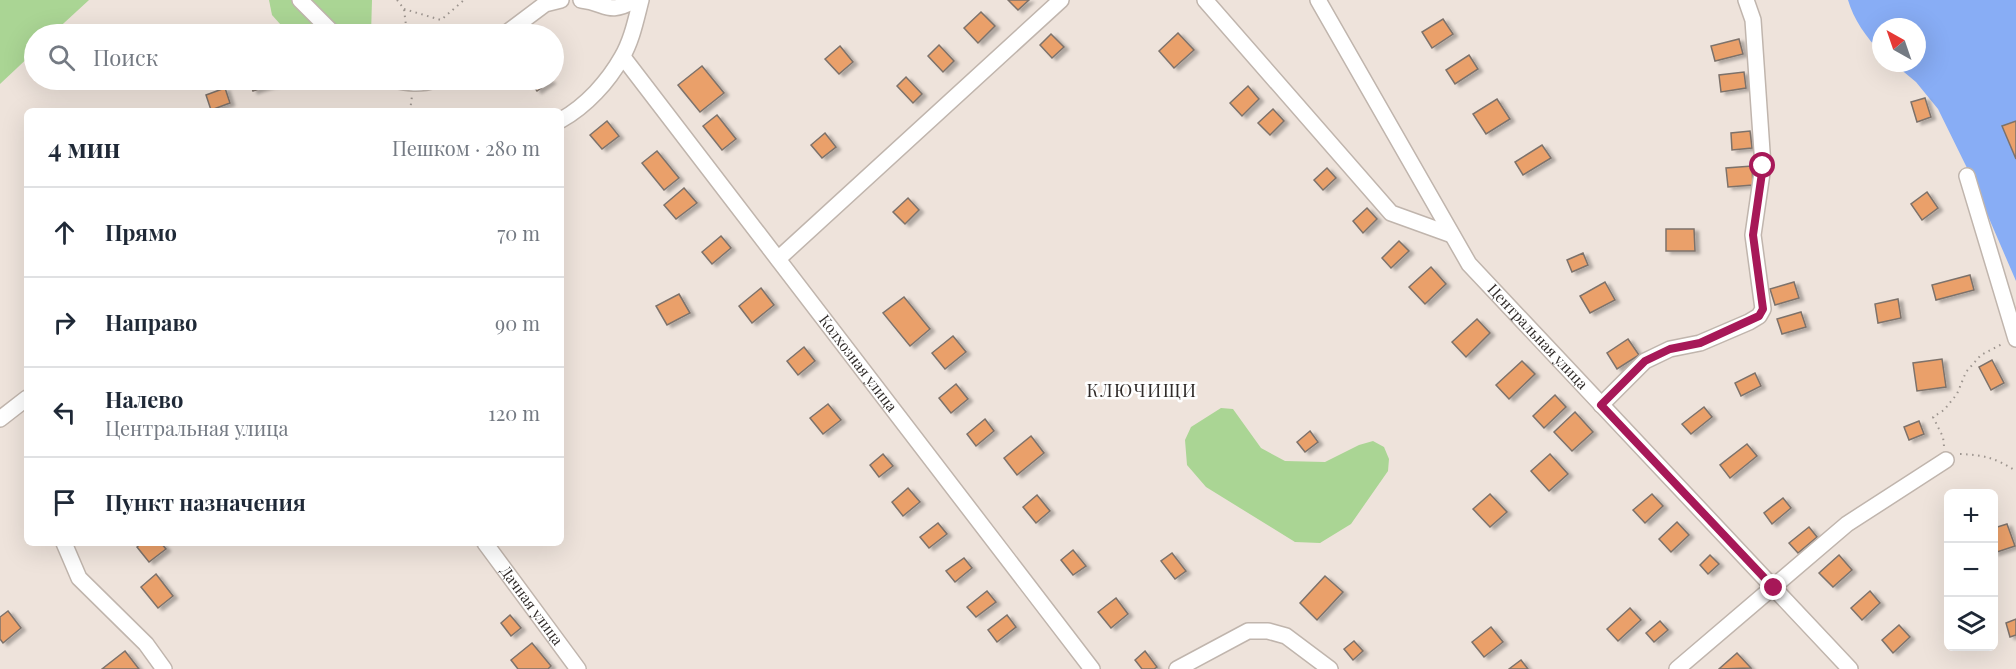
<!DOCTYPE html>
<html lang="ru">
<meta charset="utf-8">
<style>
body{margin:0;font-family:"Playfair Display",serif;background:#f2f2f3;color:#1f2937}
.controls{position:absolute;right:18px;bottom:18px;display:grid;overflow:hidden;border-radius:9px;box-shadow:0 6px 24px #0002}
.controls button{width:54px;height:54px;display:grid;place-items:center;padding:0;border:0;border-bottom:2px solid #e0e1e3;background:#fff;color:#1f2937;font:30px sans-serif}
.compass{position:absolute;left:1872px;top:18px;width:54px;height:54px;border-radius:50%;background:#fff;box-shadow:0 6px 24px #0002;rotate:320deg}
.stop{position:absolute;width:18px;height:18px;margin:-14px;border:4px solid #a71858;border-radius:50%;background:#fff}
.stop.end{background:#a71858;border-color:#fff;box-shadow:0 2px 6px #0008}
.list{margin:0;padding:0;list-style:none}
h2{display:flex;justify-content:space-between;align-items:center;height:78px;margin:0;padding:0 24px;font-size:26px}
h2 small{font-size:20px;font-weight:400;color:#747a83}
.list li{display:grid;grid-template-columns:39px 1fr auto;gap:18px;align-items:center;box-sizing:border-box;height:90px;padding:0 24px;border-top:2px solid #e0e1e3}
.list b{display:block;font-size:22px;white-space:nowrap}
.list p{margin:0;font-size:20px;white-space:nowrap;color:#747a83}
.list em{font-size:20px;font-style:normal;color:#747a83}
.icon{flex:none;width:33px;height:33px;fill:none;stroke:currentColor;stroke-width:2;stroke-linecap:round;stroke-linejoin:round}
.map{position:relative;flex:none;width:2016px;height:669px;overflow:hidden}
.search{position:absolute;background:#fff;box-shadow:0 6px 24px #0002;left:24px;top:24px;width:540px;height:66px;display:flex;align-items:center;gap:15px;box-sizing:border-box;padding:0 21px;border-radius:33px;color:#747a83;font-size:22px}
.panel{position:absolute;background:#fff;box-shadow:0 6px 24px #0002;left:24px;top:108px;width:540px;height:438px;border-radius:9px}
.map>svg:first-child{display:block}
.green{fill:#aad594}
.water{fill:#88adf5}
.building{fill:#eaa06b;stroke:#7d726b;stroke-width:1.5;filter:url(#shadow)}
.lines{fill:none;stroke-linecap:round;stroke-linejoin:round}
.minor-casing{stroke:#c0b5ad;stroke-width:18}
.path{stroke:#9d958f;stroke-width:2;stroke-dasharray:1.5 4.5;stroke-linecap:butt}
.minor{stroke:#fff;stroke-width:15}
.route{stroke:#a71858;stroke-width:8}
.labels{text-anchor:middle;stroke-width:5;stroke-linejoin:round;paint-order:stroke}
.street-label{font-size:15px;fill:#302b29;stroke:#fff}
.quarter-label{font-size:18px;letter-spacing:1.5px;fill:#302b29;stroke:#fff}
</style>
<div class="map">
<svg width="2016" height="669" viewBox="0 0 2016 669">
<defs>
<filter id="shadow"><feDropShadow dx="4.5" dy="2.5" stdDeviation="1.5" flood-color="#0004"/></filter>
</defs>
<rect width="100%" height="100%" fill="#eee3db"/>
<!-- green -->
<g class="green">
<path d="M0,0h89l-37,34h-18v18l-34,32z"/>
<path d="M269,0h103l-1,34h-82l-17,-19z"/>
<path d="M1221,408l12,1 28,39 24,13 40,1 34,-17 14,-4 11,6 5,12 -1,12 -37,53 -31,19 -25,-1 -89,-55 -19,-22 -2,-25 6,-13z"/>
</g>
<!-- water -->
<path class="water" d="M1848,0h168v281l-47,-109 -31,-63 -22,-27 -23,-19h24v-36h-36v25c-14,-13 -28,-34 -33,-52z"/>
<!-- building -->
<g class="building">
<path d="M1008,0h21l-11,10z"/>
<path d="M981,12l14,14 -17,17 -14,-15z"/>
<path d="M1443,19l10,15 -21,14 -10,-16z"/>
<path d="M1178,33l16,17 -20,18 -15,-17z"/>
<path d="M1051,34l13,13 -12,11 -12,-13z"/>
<path d="M1739,39l4,15 -28,7 -4,-15z"/>
<path d="M939,45l15,16 -11,11 -15,-16z"/>
<path d="M840,46l13,16 -14,12 -14,-15z"/>
<path d="M1469,55l9,14 -23,15 -9,-14z"/>
<path d="M702,66l22,27 -24,19 -22,-27z"/>
<path d="M1744,72l2,16 -25,4 -2,-17z"/>
<path d="M906,77l16,17 -9,9 -16,-17z"/>
<path d="M249,80h37l-33,11z"/>
<path d="M529,80h21l1,1 -14,10z"/>
<path d="M1248,86l11,13 -17,17 -12,-13z"/>
<path d="M225,88l5,15 -19,7 -5,-15z"/>
<path d="M1925,98l6,19 -14,5 -6,-20z"/>
<path d="M1497,99l13,20 -24,15 -13,-20z"/>
<path d="M1273,109l11,12 -14,14 -12,-12z"/>
<path d="M717,115l19,24 -14,11 -19,-24z"/>
<path d="M607,121l12,15 -17,13 -12,-14z"/>
<path d="M2016,121v38l-14,-33z"/>
<path d="M1750,131l2,17 -20,2 -1,-17z"/>
<path d="M825,133l11,14 -14,11 -11,-13z"/>
<path d="M1542,145l9,13 -28,17 -8,-13z"/>
<path d="M657,151l22,27 -15,12 -22,-27z"/>
<path d="M1752,166l1,19 -25,2 -2,-19z"/>
<path d="M1327,168l9,10 -13,12 -9,-10z"/>
<path d="M684,188l13,15 -21,16 -12,-14z"/>
<path d="M1927,192l11,16 -16,12 -11,-16z"/>
<path d="M908,198l11,12 -14,14 -12,-12z"/>
<path d="M1367,208l10,11 -14,14 -10,-12z"/>
<path d="M1666,229h28l1,22h-29z"/>
<path d="M721,236l10,12 -19,16 -10,-12z"/>
<path d="M1399,241l10,10 -18,17 -9,-10z"/>
<path d="M1583,253l5,12 -16,7 -5,-12z"/>
<path d="M1431,267l15,17 -21,20 -16,-17z"/>
<path d="M1970,275l4,15 -38,10 -4,-15z"/>
<path d="M1605,282l10,18 -25,13 -10,-17z"/>
<path d="M1794,282l5,16 -24,7 -5,-16z"/>
<path d="M761,288l13,17 -22,18 -13,-17z"/>
<path d="M679,294l11,19 -23,12 -11,-19z"/>
<path d="M904,297l26,32 -20,17 -27,-33z"/>
<path d="M1898,299l3,19 -23,5 -3,-19z"/>
<path d="M1801,312l5,15 -24,7 -5,-15z"/>
<path d="M1477,319l13,14 -24,24 -14,-15z"/>
<path d="M953,336l13,16 -21,17 -13,-16z"/>
<path d="M1628,339l11,16 -22,14 -10,-16z"/>
<path d="M804,347l11,14 -17,14 -11,-14z"/>
<path d="M1942,359l4,28 -29,4 -4,-28z"/>
<path d="M1992,360l12,23 -13,7 -12,-23z"/>
<path d="M1522,361l13,13 -26,25 -13,-14z"/>
<path d="M1755,373l6,13 -20,10 -6,-13z"/>
<path d="M956,384l12,15 -17,14 -12,-15z"/>
<path d="M1555,395l11,12 -22,21 -11,-12z"/>
<path d="M828,404l13,16 -18,14 -13,-16z"/>
<path d="M1704,407l8,10 -21,17 -9,-10z"/>
<path d="M1575,412l18,20 -21,19 -18,-19z"/>
<path d="M985,419l9,12 -18,15 -9,-12z"/>
<path d="M1919,421l5,13 -15,6 -5,-13z"/>
<path d="M1310,431l8,11 -13,10 -8,-10z"/>
<path d="M1031,436l13,17 -27,22 -13,-17z"/>
<path d="M1747,444l10,12 -27,22 -10,-13z"/>
<path d="M883,454l10,12 -14,11 -9,-12z"/>
<path d="M1550,454l18,20 -19,17 -18,-20z"/>
<path d="M908,488l12,14 -17,14 -11,-14z"/>
<path d="M1490,494l17,18 -17,15 -17,-18z"/>
<path d="M1652,494l11,12 -18,17 -12,-13z"/>
<path d="M1037,495l13,16 -14,12 -13,-16z"/>
<path d="M1783,498l8,10 -19,16 -8,-11z"/>
<path d="M1677,522l12,13 -18,17 -12,-13z"/>
<path d="M938,523l9,11 -18,14 -9,-11z"/>
<path d="M2007,524l8,22 -21,7v-25z"/>
<path d="M1809,527l8,10 -19,16 -9,-10z"/>
<path d="M142,543h19l5,6 -17,13 -12,-15z"/>
<path d="M1073,550l13,16 -13,9 -12,-15z"/>
<path d="M1172,553l14,18 -11,8 -14,-18z"/>
<path d="M1710,555l9,9 -11,10 -8,-9z"/>
<path d="M1839,555l13,15 -19,17 -14,-14z"/>
<path d="M964,558l8,10 -17,14 -9,-11z"/>
<path d="M156,574l17,22 -15,12 -17,-21z"/>
<path d="M1325,576l18,16 -26,28 -17,-17z"/>
<path d="M987,591l9,11 -20,15 -9,-10z"/>
<path d="M1870,591l10,12 -18,17 -11,-12z"/>
<path d="M1116,598l12,16 -17,14 -13,-16z"/>
<path d="M1630,608l11,12 -23,21 -11,-12z"/>
<path d="M8,611l13,17 -18,15 -3,-4v-22z"/>
<path d="M510,615l11,13 -10,8 -10,-13z"/>
<path d="M1007,615l9,12 -19,15 -9,-12z"/>
<path d="M2016,619v16l-6,2 -4,-14z"/>
<path d="M1660,621l8,9 -14,12 -8,-9z"/>
<path d="M1899,625l11,12 -17,16 -11,-13z"/>
<path d="M1491,627l12,15 -19,15 -12,-15z"/>
<path d="M1354,641l9,10 -10,9 -9,-11z"/>
<path d="M532,643l19,23 -3,3h-30l-7,-9z"/>
<path d="M125,651l14,18h-37z"/>
<path d="M1145,651l12,16 -3,2h-12l-7,-9z"/>
<path d="M1737,653l14,15 -32,1z"/>
<path d="M1521,660l7,9h-19z"/>
</g>
<g class="lines">
<defs>
<g id="minor">
<path d="M300,0l34,34"/>
<path d="M581,0c27,3 25,16 55,0"/>
<path d="M1205,0l186,213 61,22"/>
<path id="s1" d="M1318,0l151,264 381,405"/>
<path d="M505,34l40,-30 16,-4"/>
<path id="s2" d="M623,57l469,612"/>
<path d="M393,80c14,3 27,5 42,0"/>
<path d="M561,120c25,-14 47,-38 61,-63 10,-17 14,-38 19,-57"/>
<path d="M1967,176l49,163"/>
<path d="M778,259l283,-259"/>
<path d="M1601,405l44,-44 25,-12 30,-6 49,-21 10,-6 4,-7 -10,-74 10,-69 -10,-146 -7,-20"/>
<path d="M0,419l27,-21"/>
<path d="M64,543l15,35 67,66 18,25"/>
<path id="s3" d="M485,543l93,126"/>
<path d="M1177,669l71,-38h20l18,5 44,33"/>
<path d="M1677,669l170,-145 99,-64"/>
</g>
</defs>
<!-- minor casing -->
<use href="#minor" class="minor-casing"/>
<!-- path -->
<g class="path">
<path d="M397,0l7,9 3,25"/>
<path d="M404,9l37,11 23,-20"/>
<path d="M410,111l2,-15"/>
<path d="M1944,446l-1,-9 -10,-20 11,-7 13,-16 9,-22 15,-17 21,-11"/>
<path d="M1960,454c25,1 35,4 56,17"/>
</g>
<!-- minor -->
<use href="#minor" class="minor"/>
</g>
<g class="lines">
<!-- route -->
<path class="route" d="M1763,166l-10,69 10,74 -4,7 -59,27 -30,6 -25,12 -44,44 173,183"/>
</g>
<g class="labels">
<!-- street labels -->
<g class="street-label">
<text dy="5" stroke="none"><textPath href="#s1" startOffset="404">Центральная улица</textPath></text>
<text dy="5" stroke="none"><textPath href="#s2" startOffset="386">Колхозная улица</textPath></text>
<text dy="5" stroke="none"><textPath href="#s3" startOffset="78">Дачная улица</textPath></text>
</g>
<!-- quarter labels -->
<g class="quarter-label">
<text x="1142" y="397">КЛЮЧИЩИ</text>
</g>
</g>
</svg>
<div class="controls">
<button>+</button>
<button>−</button>
<button><svg class="icon" aria-label="layers" viewBox="0 0 24 24"><path d="M12 4l9 5-9 5-9-5zM3 14l9 5 9-5"/></svg></button>
</div>
<svg class="compass" viewBox="-18 -18 36 36"><path d="M0-13l5 13h-10z" fill="#e53935"/><path d="M0 13l5-13h-10z" fill="#747a83"/></svg>
<div class="stop" style="left:1763px;top:166px"></div>
<div class="stop end" style="left:1774px;top:588px"></div>
<div class="search"><svg class="icon" aria-label="search" viewBox="0 0 24 24"><circle cx="10" cy="10" r="6"/><path d="M15 15l6 6"/></svg>Поиск</div>
<section class="panel">
<h2>4 мин<small>Пешком · 280 m</small></h2>
<ul class="list">
<li><svg class="icon" aria-label="ahead" viewBox="0 0 24 24"><path d="M12 20V5M6 11l6-6 6 6"/></svg><div><b>Прямо</b></div><em>70 m</em></li>
<li><svg class="icon" aria-label="right" viewBox="0 0 24 24"><path d="M7 20v-9h11M14 6l5 5-5 5"/></svg><div><b>Направо</b></div><em>90 m</em></li>
<li><svg class="icon" aria-label="left" viewBox="0 0 24 24"><path d="M17 20v-9H6M10 6l-5 5 5 5"/></svg><div><b>Налево</b><p>Центральная улица</p></div><em>120 m</em></li>
<li><svg class="icon" aria-label="arrive" viewBox="0 0 24 24"><path d="M6 21V4h12l-3 4 3 4H6"/></svg><div><b>Пункт назначения</b></div></li>
</ul>
</section>
</div>
